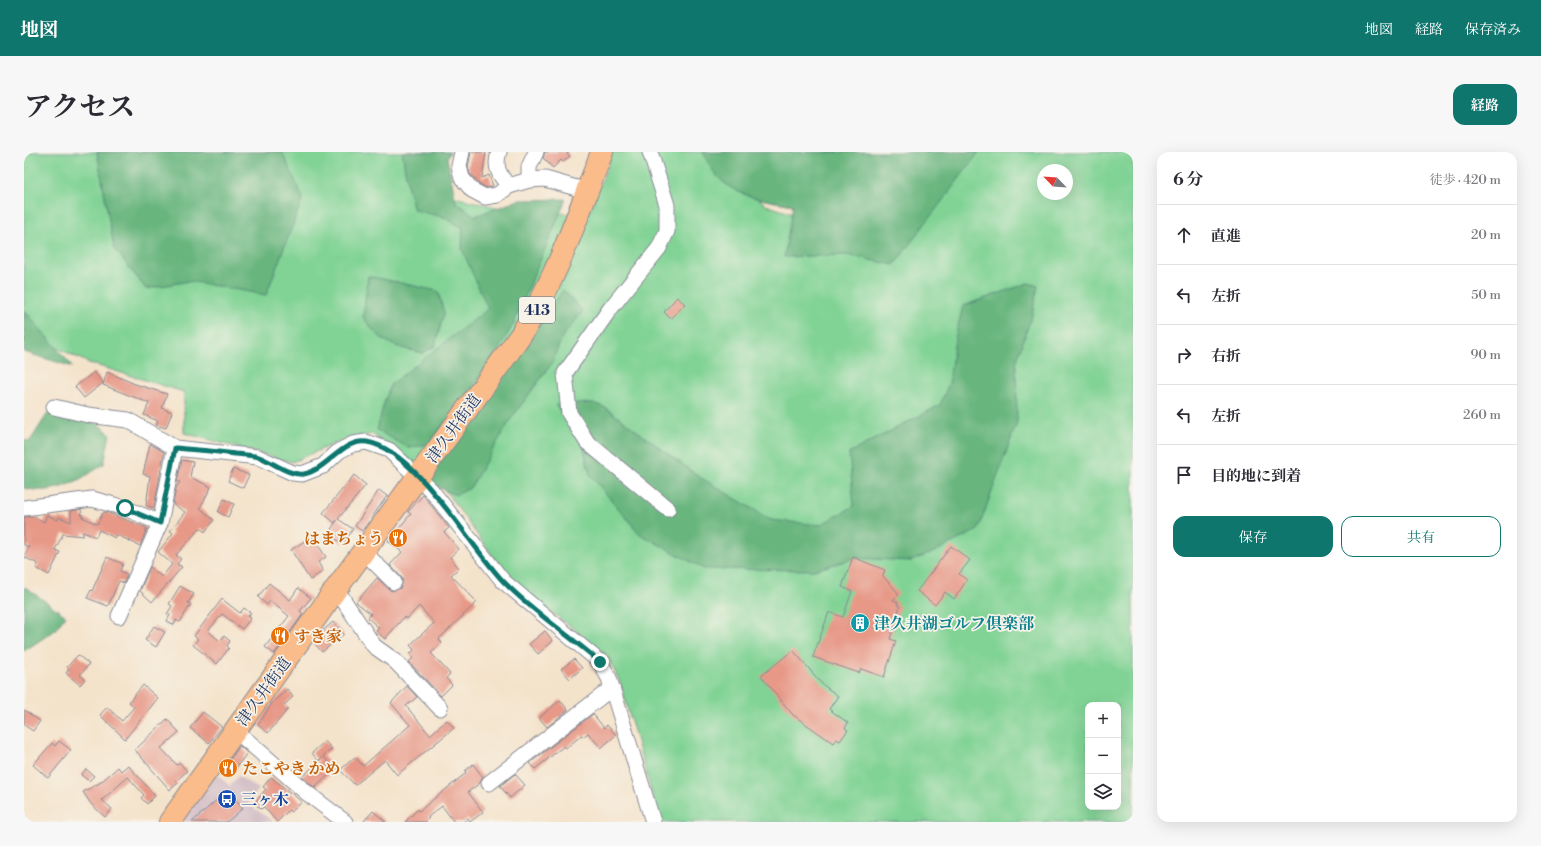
<!DOCTYPE html>
<html lang="ja">
<meta charset="utf-8">
<style>
body{margin:0;font-family:"Libre Bodoni","Noto Serif JP",serif;background:#f7f7f7;color:#2b2b33}
.controls{position:absolute;right:12px;bottom:12px;display:grid;overflow:hidden;border-radius:8px;box-shadow:0 4px 16px #0002}
.controls button{width:36px;height:36px;display:grid;place-items:center;padding:0;border:0;border-bottom:1px solid #e1e1e2;background:#fff;color:#2b2b33;font:20px sans-serif}
.compass{position:absolute;left:1013px;top:12px;width:36px;height:36px;border-radius:50%;background:#fff;box-shadow:0 4px 16px #0002;rotate:295deg}
.stop{position:absolute;width:12px;height:12px;margin:-9px;border:3px solid #0f766e;border-radius:50%;background:#fff}
.stop.end{background:#0f766e;border-color:#fff;box-shadow:0 1px 4px #0008}
.list{margin:0;padding:0;list-style:none}
h2{display:flex;justify-content:space-between;align-items:center;height:52px;margin:0;padding:0 16px;font-size:17px}
h2 small{font-size:13px;font-weight:400;color:#7c7c81}
.list li{display:grid;grid-template-columns:26px 1fr auto;gap:12px;align-items:center;box-sizing:border-box;height:60px;padding:0 16px;border-top:1px solid #e1e1e2}
.list b{display:block;font-size:15px;white-space:nowrap}
.list em{font-size:13px;font-style:normal;color:#7c7c81}
.actions{display:flex;gap:8px;padding:12px 16px}
.actions a{flex:1;padding:9px 0;border:1px solid #0f766e;border-radius:12px;text-align:center;font-size:14px;color:#0f766e}
.actions .main{background:#0f766e;color:#fff}
.icon{flex:none;width:22px;height:22px;fill:none;stroke:currentColor;stroke-width:2;stroke-linecap:round;stroke-linejoin:round}
.map{position:relative;flex:none;width:1109px;height:670px;overflow:hidden;border-radius:12px}
header{display:flex;align-items:center;gap:24px;box-sizing:border-box;height:56px;padding:0 20px;background:#0f766e;color:#fff}
header strong{font-size:19px}
nav{display:flex;gap:22px;margin-inline-start:auto;font-size:14px}
.intro{display:flex;align-items:center;justify-content:space-between;box-sizing:border-box;height:96px;padding:0 24px}
h1{margin:0;font-size:28px}
.button{padding:10px 18px;border-radius:12px;background:#0f766e;color:#fff;font-size:14px;font-weight:700}
main{display:flex;gap:24px;padding:0 24px}
aside{flex:1;background:#fff;border-radius:12px;box-shadow:0 4px 16px #0002}
.map>svg:first-child{display:block}
.industrial{fill:#d2bdc6}
.green{fill:#81d395;stroke:#4e817a;fill-rule:evenodd}
.forest{fill:#68b57e;stroke:#42726e}
.building{fill:#e79887}
.lines{fill:none;stroke-linecap:round;stroke-linejoin:round}
.minor-casing{stroke:#888994;stroke-width:17}
.highway-casing{stroke:#888994;stroke-width:24}
.minor{stroke:#fff;stroke-width:15}
.highway{stroke:#f9bc8a;stroke-width:22}
.route{stroke:#0f766e;stroke-width:5}
.labels{text-anchor:middle;stroke-width:3.5;stroke-linejoin:round;paint-order:stroke}
.shield{fill:#f7f3e8;stroke:#5d6a87;stroke-width:1}
.shield-label{font-size:15px;font-weight:bold;fill:#1b2f5e}
.street-label{font-size:16px;fill:#1b2f5e;stroke:#f7f3e8}
.food-label{font-size:16px;font-weight:bold;fill:#c56008;stroke:#f7f3e8;text-anchor:start}
.culture-label{font-size:16px;font-weight:bold;fill:#0d838f;stroke:#f7f3e8;text-anchor:start}
.transit-label{font-size:16px;font-weight:bold;fill:#164399;stroke:#f7f3e8;text-anchor:start}
</style>
<header>
<strong>地図</strong>
<nav><a>地図</a><a>経路</a><a>保存済み</a></nav>
</header>
<div class="intro"><h1>アクセス</h1><a class="button">経路</a></div>
<main>
<div class="map">
<svg width="1109" height="670" viewBox="0 0 1109 670">
<rect width="100%" height="100%" fill="#f7f3e8"/>
<filter id="ink" filterUnits="userSpaceOnUse"><feTurbulence type="fractalNoise" baseFrequency=".025" numOctaves="2"/><feDisplacementMap in="SourceGraphic" scale="8" xChannelSelector="R" yChannelSelector="G"/><feConvolveMatrix kernelMatrix="1 2 1 2 8 2 1 2 1" color-interpolation-filters="sRGB"/></filter>
<filter id="wash" filterUnits="userSpaceOnUse"><feTurbulence type="fractalNoise" baseFrequency=".012" numOctaves="4" result="noise"/><feDisplacementMap in="SourceGraphic" scale="16" xChannelSelector="R" yChannelSelector="G"/><feGaussianBlur stdDeviation="0.9" result="paint"/><feColorMatrix in="noise" values="0 0 0 0 0 0 0 0 0 0 0 0 0 0 0 0 0 1.4 0 .05"/><feComposite in="paint" operator="in"/></filter>
<g filter="url(#wash)">
<rect width="100%" height="100%" fill="#f4e3cb"/>
<!-- industrial -->
<path class="industrial" d="M191,621l15,13 8,-10 21,13 -11,15 26,18h-93z"/>
<!-- green -->
<path class="green" d="M0,0h401l12,41 68,16 83,6 25,-63h91l62,53 80,27 96,-80h191v670h-473l-40,-140 -13,-26 -38,-31 -47,-35 -27,-31 -56,-77 -67,-48 -29,6 -51,22 -108,-29v-41l-95,-29 -65,-31zM1019,18h24v24h-24zM1064,553h30v102h-30z"/>
<!-- forest -->
<g class="forest">
<path d="M73,0h185l21,46 -37,97 -77,-14 -43,8 -32,-41z"/>
<path d="M378,0h48l-3,6 9,44 19,14 44,-16 47,-1 -53,126 -21,35 -63,84 -20,4 -32,-18 7,-27 7,-19 97,-75 -26,-60 1,-21 -19,-11 -30,-7 -6,-22z"/>
<path d="M679,0h276l-85,113 -47,-10 -63,2 9,-52c-27,-5 -56,-7 -76,-29 -6,-7 -10,-17 -14,-24z"/>
<path d="M344,124l70,15 6,22 -9,33 -12,7c-30,-6 -42,-10 -60,-36z"/>
<path d="M1004,131l10,3 -6,29 -16,48 1,59 -39,108 -46,23 -21,8 -56,-3 -40,12 -111,-1 -64,-35 -50,-59 -7,-29 -27,-41 37,-2 13,5 92,68 73,44 49,5 34,-19 -5,-53 91,-48 9,-22 6,-45 8,-32z"/>
<path d="M539,138l20,21 -21,26 -10,26 -41,56 -41,69 -14,7 -33,-14 103,-135z"/>
<path d="M0,158l49,57 -49,-15z"/>
<path d="M26,258l47,13 13,11 -6,30c-25,17 -49,32 -80,24v-48l6,1z"/>
<path d="M1,435l41,29 -12,15 -30,20v-63z"/>
</g>
<g id="blocks">
<!-- building -->
<g class="building">
<path d="M447,0h15l-4,26 7,-3 4,11 -6,2 -9,-5 -3,-5 -5,-4 -2,-7z"/>
<path d="M521,0h24l-2,2 3,2 -7,6 -2,-2 -8,8 -10,-10z"/>
<path d="M653,145l8,7 -14,15 -7,-7z"/>
<path d="M70,220l9,11 -19,15 -9,-11z"/>
<path d="M83,220l28,12 32,10 -5,14 10,4 -6,16 -10,-3 2,-4 -14,-6 5,-12 -46,-18z"/>
<path d="M126,292l14,8 -10,56 -8,-2 4,-30 -7,-2z"/>
<path d="M158,308l11,2 -3,15 21,10 -11,21 14,12 -9,12 -5,-4 -24,27 5,4 -4,5 5,3 -30,35 -12,-11 10,-24 12,10 10,-13 -14,-12 15,-19 -3,-2 15,-19 -12,-8 3,-16 4,-6 -3,-1z"/>
<path d="M209,317l16,6 -6,13 -15,-7z"/>
<path d="M330,323l12,10 -28,34 15,10 -10,15 -15,-10 9,-14 -2,3 -12,-10z"/>
<path d="M355,338l8,6 -25,35 -7,-5z"/>
<path d="M399,343l26,33 -5,4 15,17 -9,8 9,11 -8,7 26,27 -38,37 3,4 -11,10 19,21 -4,4 6,7 -11,11 -32,-34 4,-4 -3,-4 4,-4 -4,-5 24,-22 -15,-17 -12,13 -3,-2 -19,22 -9,-8 3,-3 -11,-10 3,-4 -15,-12 21,-24 14,13 10,-3 2,-9 -13,-14 12,-13 -14,-11 23,-27 -3,-2z"/>
<path d="M200,347l10,5 -6,13 -10,-5z"/>
<path d="M57,357l1,8 15,7 6,-11 3,-1 41,16 -7,18 -23,-11 -2,3 -16,-8 -3,7 -13,-5v4l-20,-2 -8,16 5,2 -11,23 -13,-7 2,-4 -14,-7 5,-10 -5,-2v-28h10l10,5 3,-7 11,5 1,-3 12,5v-11z"/>
<path d="M288,384l14,21 -8,5 5,9 -13,9 -19,-30z"/>
<path d="M927,394l19,14 -11,14 8,6 -13,19 -9,-7 -10,13 -18,-14z"/>
<path d="M83,405l16,7 -3,7 7,3 -3,9 -5,-2 -11,25 -21,-8 4,-8 1,1z"/>
<path d="M829,405l32,13 -2,6 16,18 -6,6 5,2 -1,3 3,1 -10,33 6,2 -12,36 -23,-8 -2,4 -46,-16 16,-45 14,5 9,-26 -10,-4z"/>
<path d="M245,431l21,17 8,-12 13,10 -11,13 3,3 -29,40 -9,-7 24,-31 -19,-15 -3,4 -9,-8z"/>
<path d="M156,434l14,8 -6,9 3,1 -11,18 -4,-2 -2,5 -7,-4 3,-6 -3,-1 5,-8 -3,-2z"/>
<path d="M198,447l18,14 4,-5 7,5 -3,3 3,2 -9,11 -20,-15 -14,17 12,10 4,-5 6,5 -3,5 2,2 -12,16 -24,-19 5,-6 -4,-3z"/>
<path d="M309,470l11,12 -22,18 -9,-10 6,-8z"/>
<path d="M130,474l11,6 -9,15 -11,-7z"/>
<path d="M521,479l8,10 -15,13 -9,-10z"/>
<path d="M769,498l29,34 16,12 -9,13 19,14 -3,5 3,2 -8,11 -4,-2 -3,4 -40,-28 -32,-39z"/>
<path d="M54,503l11,9 -9,11 5,4 -5,6 -14,-12 3,-4 -2,-2z"/>
<path d="M550,507l8,9 -12,11 -9,-10z"/>
<path d="M119,533l15,13 -33,41 -25,-24 7,-8 15,14 12,-14 -5,-5z"/>
<path d="M383,534l10,11 -11,9 24,29 17,-15 7,8 -57,47 -12,-15 -30,25 -15,-15 15,-13 8,9 47,-41 -19,-22z"/>
<path d="M263,537l6,8 -9,8 4,4 -20,24 -10,-8 14,-22z"/>
<path d="M536,548l8,10 -21,17 -8,-9z"/>
<path d="M0,558l16,11 -7,10 -9,-6z"/>
<path d="M179,560l19,15 -13,16 -19,-15z"/>
<path d="M569,562l11,14 3,-3 9,10 -15,13 -13,-15 -5,4 -1,-2 -16,13 -2,-2 -29,23 -5,-6z"/>
<path d="M143,567l12,13 -18,16 16,17 3,-2 7,8 -11,10 2,2 -8,7 -35,-40z"/>
<path d="M35,589l12,9 -23,28 -15,-13 19,-22 3,3z"/>
<path d="M301,589l7,8 -9,7 12,13 -20,19 -13,-11 20,-19 -4,3 -6,-8z"/>
<path d="M216,594l7,7 -17,23 -8,-6z"/>
<path d="M449,612l10,13 -3,6 -12,9 15,20 -13,10 -2,-4 -5,4h-9l-12,-16 -14,11 1,1 -4,4h-20l13,-13 1,2 47,-38 -1,-2z"/>
<path d="M104,613l27,31 -8,8 -6,-6 3,-3 -16,-18 -26,23 10,9 -7,8 -14,-13 -8,-12 18,-10 17,-15 3,4z"/>
<path d="M62,617l8,7 -5,5 -8,-6z"/>
<path d="M491,622l10,11 -15,13 -10,-12z"/>
<path d="M247,625l31,25 -11,10 -2,-2 -12,12 -13,-15 -3,2 -7,-6 12,-14 -3,-2z"/>
<path d="M204,638l15,18 -16,14h-35z"/>
<path d="M349,659l13,11h-23z"/>
</g>
</g>
</g>
<g filter="url(#ink)">
<use href="#blocks" fill-opacity="0" stroke="#888994" stroke-width="1"/>
<g class="lines">
<defs>
<g id="minor">
<path d="M438,0l-3,14 3,12 10,12 13,7 12,-2 12,-9 20,-6 16,-1 42,12"/>
<path d="M475,0c-5,15 0,23 10,34"/>
<path d="M626,0l17,53v26l-8,17 -49,61 -45,64 4,40 18,29 81,67"/>
<path d="M505,28v-13l7,-15"/>
<path d="M30,255l34,8 40,5 47,28 -15,75 -41,93"/>
<path d="M151,296l83,9 35,16 9,1 21,-8 16,-15 14,-7 13,-2 23,8 42,40 72,91 97,81 9,16 44,144"/>
<path d="M0,356l68,-9 33,9 35,15"/>
<path d="M339,399l31,31"/>
<path d="M312,437l38,57 21,15 45,47"/>
<path d="M211,578l72,63 38,29"/>
<path d="M465,631l123,-95"/>
</g>
<path id="highway" d="M146,670l166,-233 185,-254c36,-57 57,-121 81,-183"/>
</defs>
<!-- minor casing -->
<use href="#minor" class="minor-casing"/>
<!-- highway casing -->
<use href="#highway" class="highway-casing"/>
<!-- minor -->
<use href="#minor" class="minor"/>
<!-- highway -->
<use href="#highway" class="highway"/>
</g>
</g>
<g class="lines" filter="url(#ink)">
<!-- route -->
<path class="route" d="M101,356l35,15 15,-75c20,2 40,3 60,6 8,1 17,1 24,3 14,5 30,19 45,17 23,-4 39,-36 63,-32 49,8 103,105 137,140 29,30 65,53 96,80"/>
</g>
<!-- icons -->
<defs>
<symbol id="restaurant-disc" viewBox="-11 -11 22 22"><circle r="9.5" fill="#e8710a" stroke="#f7f3e8"/><path d="M-5-6h1v4h1v-4h1v4h1v-4h1v5L-1.5 .5V6h-2V.5L-5-1ZM5-6V6H3V1.5H1.5Q1.5-4 5-6Z" fill="#fff"/></symbol>
<symbol id="building-disc" viewBox="-11 -11 22 22"><circle r="9.5" fill="#0f9aa8" stroke="#f7f3e8"/><path d="M-4-6H4V6H1V3H-1V6H-4ZM-2.5-4.3h1.7v1.8h-1.7ZM.8-4.3h1.7v1.8H.8ZM-2.5-1h1.7V.8h-1.7ZM.8-1h1.7V.8H.8Z" fill="#fff"/></symbol>
<symbol id="bus-disc" viewBox="-11 -11 22 22"><circle r="9.5" fill="#1a4fb4" stroke="#f7f3e8"/><path d="M-5-6H5V4H4V6H2V4H-2V6H-4V4H-5ZM-3.5-4V0h7V-4ZM-3.5 1.2v1.5H-2V1.2ZM2 1.2v1.5H3.5V1.2Z" fill="#fff"/></symbol>
</defs>
<g fill-rule="evenodd">
<use href="#restaurant-disc" x="363" y="375" width="22" height="22"/>
<use href="#building-disc" x="825" y="460" width="22" height="22"/>
<use href="#restaurant-disc" x="245" y="473" width="22" height="22"/>
<use href="#restaurant-disc" x="193" y="605" width="22" height="22"/>
<use href="#bus-disc" x="192" y="636" width="22" height="22"/>
</g>
<g class="labels">
<!-- shield labels -->
<rect class="shield" x="495" y="145" width="36" height="26" rx="3"/>
<g class="shield-label">
<text x="513" y="163">413</text>
</g>
<!-- street labels -->
<g class="street-label">
<text transform="translate(429 276) rotate(-54)" y="6">津久井街道</text>
<text transform="translate(239 539) rotate(-54)" y="6">津久井街道</text>
</g>
<!-- food labels -->
<g class="food-label">
<text x="360" y="392" text-anchor="end">はまちょう</text>
<text x="270" y="490">すき家</text>
<text x="218" y="622">たこやき かめ</text>
</g>
<!-- culture labels -->
<g class="culture-label">
<text x="850" y="477">津久井湖ゴルフ倶楽部</text>
</g>
<!-- transit labels -->
<g class="transit-label">
<text x="217" y="653">三ヶ木</text>
</g>
</g>
</svg>
<div class="controls">
<button>+</button>
<button>−</button>
<button><svg class="icon" aria-label="layers" viewBox="0 0 24 24"><path d="M12 4l9 5-9 5-9-5zM3 14l9 5 9-5"/></svg></button>
</div>
<svg class="compass" viewBox="-18 -18 36 36"><path d="M0-13l5 13h-10z" fill="#e53935"/><path d="M0 13l5-13h-10z" fill="#7c7c81"/></svg>
<div class="stop" style="left:101px;top:356px"></div>
<div class="stop end" style="left:576px;top:510px"></div>
</div>
<aside>
<h2>6 分<small>徒歩 · 420 m</small></h2>
<ul class="list">
<li><svg class="icon" aria-label="ahead" viewBox="0 0 24 24"><path d="M12 20V5M6 11l6-6 6 6"/></svg><div><b>直進</b></div><em>20 m</em></li>
<li><svg class="icon" aria-label="left" viewBox="0 0 24 24"><path d="M17 20v-9H6M10 6l-5 5 5 5"/></svg><div><b>左折</b></div><em>50 m</em></li>
<li><svg class="icon" aria-label="right" viewBox="0 0 24 24"><path d="M7 20v-9h11M14 6l5 5-5 5"/></svg><div><b>右折</b></div><em>90 m</em></li>
<li><svg class="icon" aria-label="left" viewBox="0 0 24 24"><path d="M17 20v-9H6M10 6l-5 5 5 5"/></svg><div><b>左折</b></div><em>260 m</em></li>
<li><svg class="icon" aria-label="arrive" viewBox="0 0 24 24"><path d="M6 21V4h12l-3 4 3 4H6"/></svg><div><b>目的地に到着</b></div></li>
</ul>
<div class="actions"><a class="main">保存</a><a>共有</a></div>
</aside>
</main>
